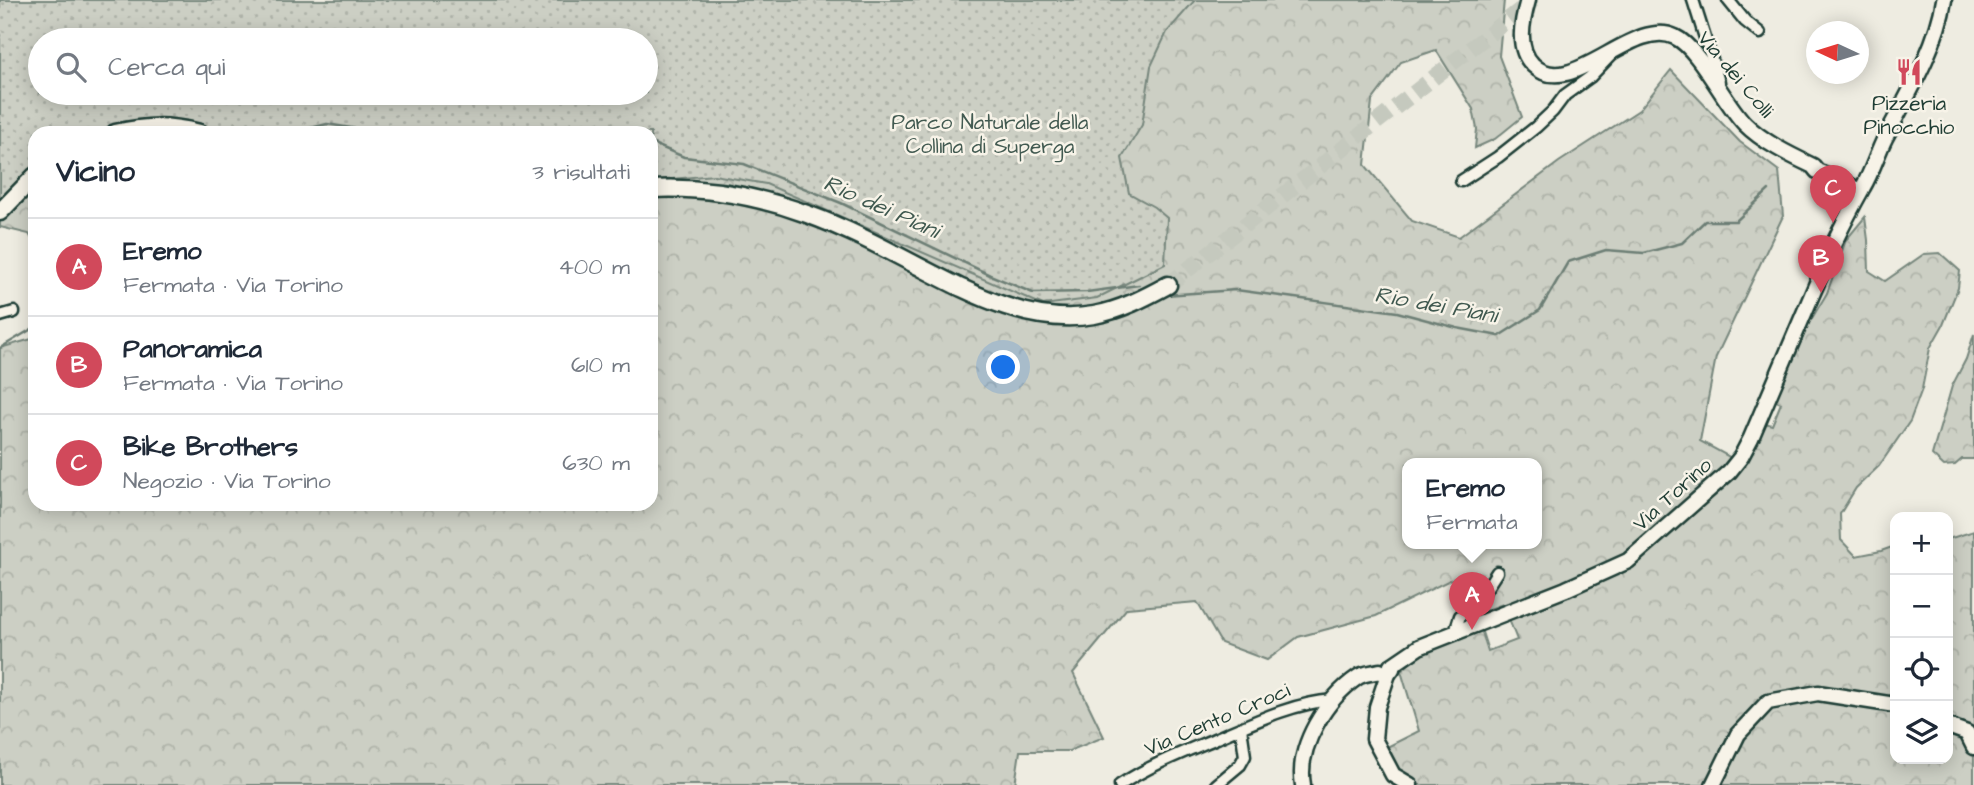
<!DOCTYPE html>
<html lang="it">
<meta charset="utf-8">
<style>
body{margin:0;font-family:"Architects Daughter",sans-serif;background:#f2f2f3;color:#1f2937}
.controls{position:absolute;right:21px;bottom:21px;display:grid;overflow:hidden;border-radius:14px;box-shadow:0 4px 18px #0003}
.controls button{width:63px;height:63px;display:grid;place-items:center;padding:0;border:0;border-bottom:2px solid #e0e1e3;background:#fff;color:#1f2937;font:35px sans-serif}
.compass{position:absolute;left:1806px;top:21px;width:63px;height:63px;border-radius:50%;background:#fff;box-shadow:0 4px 18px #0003;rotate:274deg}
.you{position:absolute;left:1004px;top:368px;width:24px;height:24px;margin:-18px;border:5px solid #fff;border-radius:50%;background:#1a73e8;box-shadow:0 0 0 10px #1a73e833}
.badge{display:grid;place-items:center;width:46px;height:46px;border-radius:50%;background:#d1495b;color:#fff;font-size:23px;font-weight:700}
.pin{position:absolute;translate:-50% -58px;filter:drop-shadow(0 2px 4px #0008)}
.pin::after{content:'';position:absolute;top:37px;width:24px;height:21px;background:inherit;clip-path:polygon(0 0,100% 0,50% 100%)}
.popup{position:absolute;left:1402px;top:458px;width:140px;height:91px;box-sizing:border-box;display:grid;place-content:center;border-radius:14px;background:#fff;filter:drop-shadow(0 2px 5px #0005);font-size:23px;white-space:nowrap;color:#747a83}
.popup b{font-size:26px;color:#1f2937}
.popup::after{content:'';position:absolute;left:50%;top:100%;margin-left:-14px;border:14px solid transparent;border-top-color:#fff}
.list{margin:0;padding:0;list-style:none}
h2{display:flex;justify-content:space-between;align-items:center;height:91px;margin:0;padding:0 28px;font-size:30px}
h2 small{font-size:23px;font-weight:400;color:#747a83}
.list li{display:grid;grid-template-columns:46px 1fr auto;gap:21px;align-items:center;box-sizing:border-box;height:98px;padding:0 28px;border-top:2px solid #e0e1e3}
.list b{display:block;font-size:26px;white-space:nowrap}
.list p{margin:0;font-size:23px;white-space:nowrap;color:#747a83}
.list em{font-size:23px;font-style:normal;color:#747a83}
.icon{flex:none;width:38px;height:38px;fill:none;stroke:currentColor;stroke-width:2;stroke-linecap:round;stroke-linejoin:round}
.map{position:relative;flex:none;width:1974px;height:785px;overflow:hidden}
.search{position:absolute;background:#fff;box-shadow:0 4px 18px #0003;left:28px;top:28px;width:630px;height:77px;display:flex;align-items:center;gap:18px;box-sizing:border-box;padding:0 24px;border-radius:38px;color:#747a83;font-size:26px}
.panel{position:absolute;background:#fff;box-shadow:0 4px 18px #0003;left:28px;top:126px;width:630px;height:385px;border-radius:21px}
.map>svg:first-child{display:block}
.forest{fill:url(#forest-crowns);stroke:#76867c;stroke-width:2;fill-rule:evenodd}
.park{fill:url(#park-dots);stroke:#76867c;stroke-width:2;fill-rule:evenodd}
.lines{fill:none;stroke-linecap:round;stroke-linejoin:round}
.stream{stroke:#6c7e74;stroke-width:2.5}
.primary-tunnel{stroke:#c5c9be;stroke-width:16;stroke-dasharray:16 8;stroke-linecap:butt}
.street-casing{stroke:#1f3d34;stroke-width:15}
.secondary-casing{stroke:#1f3d34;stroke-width:19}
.primary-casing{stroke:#1f3d34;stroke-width:21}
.street{stroke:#f7f3e8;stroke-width:10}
.secondary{stroke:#f7f3e8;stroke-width:14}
.primary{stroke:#f7f3e8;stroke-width:16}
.labels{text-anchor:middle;stroke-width:5;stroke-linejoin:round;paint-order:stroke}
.street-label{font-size:21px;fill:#1f3d34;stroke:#f7f3e8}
.poi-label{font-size:21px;fill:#1f3d34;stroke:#f7f3e8}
.park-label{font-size:21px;fill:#425a51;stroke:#f7f3e8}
.water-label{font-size:23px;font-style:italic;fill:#3f584f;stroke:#f7f3e8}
</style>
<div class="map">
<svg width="1974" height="785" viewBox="0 0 1974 785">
<defs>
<pattern id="forest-crowns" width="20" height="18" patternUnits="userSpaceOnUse" patternTransform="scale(1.75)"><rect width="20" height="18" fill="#cccfc4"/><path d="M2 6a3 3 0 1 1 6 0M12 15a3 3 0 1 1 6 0" fill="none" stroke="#afb3a9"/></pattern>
<pattern id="park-dots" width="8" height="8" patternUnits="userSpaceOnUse" patternTransform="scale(1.75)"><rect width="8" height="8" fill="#cccfc4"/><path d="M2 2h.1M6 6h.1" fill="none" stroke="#afb3a9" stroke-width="1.8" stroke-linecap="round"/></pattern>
</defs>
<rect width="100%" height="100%" fill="#eeece1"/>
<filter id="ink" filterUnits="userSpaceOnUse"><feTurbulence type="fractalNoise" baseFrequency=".0143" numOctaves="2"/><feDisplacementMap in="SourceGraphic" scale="14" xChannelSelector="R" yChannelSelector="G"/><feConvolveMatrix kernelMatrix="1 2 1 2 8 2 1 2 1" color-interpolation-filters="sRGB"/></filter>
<g filter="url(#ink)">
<!-- forest -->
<g class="forest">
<path d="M0,0h1504l-5,56 23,61 -27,22 -20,9 2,-19 -4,-20 -37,-59 -35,12 -29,39 -7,64 47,56 47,16 100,-75 80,-52 32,-40 69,72 39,29 4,45 -67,141 -16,84 44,24 21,-42 7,2 9,-22 -7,-3 25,-60 28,-47 19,-53 19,-23 3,23 1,31 16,10 39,-27 16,-1 20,18 -2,17 -15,37 -13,23 -8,41 -12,32 -31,45 -23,22 -16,26 1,26 15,16 25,-5 14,-5v213h53v-220l26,-8v254h-576l-13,-37 34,-17 -18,-60 23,-21 57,-21 7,22 29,-11 -14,-36 -27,10 -16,-39 -84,41 -78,21 -31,23 -46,-17 -24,-41 -70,6 -54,65 31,64 -35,14h-49l-5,34h-1015v-437l35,-10v166h616v-371h-616v111l-6,-10 -29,-7zM40,40h606v53h-606zM1407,464h130v80h-130z"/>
<path d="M1974,334v125h-12l-7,6 -11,1 -12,-11 20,-69 14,-27z"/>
</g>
<!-- park -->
<path class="park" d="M0,0h1195l-28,32 -16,34 -9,59 -20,33 7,35 25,14 13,11 -2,46 -68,34 -54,7 -277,-121 -52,-9 -63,6v-48h-421l-24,-6 -67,-5 -40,11h-64v50l-35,32zM40,40h606v53h-606z"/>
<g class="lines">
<!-- stream -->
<g class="stream">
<path d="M290,133l37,-9 54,9"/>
<path d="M547,133l61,-8 19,8"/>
<path d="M651,143l33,14 60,7 97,39 149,72 43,18 54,-1 52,-7"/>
<path d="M1165,295l71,-5 161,22 60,16 42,8 41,-26 28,-48 38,-12 38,3 38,-10 23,-22h31l33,-31"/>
<path d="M0,348l35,-21"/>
</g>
<!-- primary-tunnel -->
<path class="primary-tunnel" d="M1168,285l365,-285"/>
<defs>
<g id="street">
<path d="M1693,0l26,82"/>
<path d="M1728,0l17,21 15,12"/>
<path d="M1461,181l37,-24 38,-30 17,-16 12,-16 25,-18 22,-23"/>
<path d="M0,316l14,-4"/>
<path d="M1455,632l5,-16 15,-10 22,-34"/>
<path d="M1120,785c30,-20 64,-33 97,-47 37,-16 76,-35 116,-38"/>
<path d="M1216,785l24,-20 5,-9 -4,-28"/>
</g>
<g id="secondary">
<path d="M1528,0c-6,21 -12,49 5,65 37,37 100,-49 142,-28 24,11 49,66 70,87 18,18 45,31 68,42l4,5 28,11 10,7h6"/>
<path d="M1391,666l28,-19 147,-58 62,-28 101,-89 12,-15 10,-19 83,-195c9,-19 19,-38 29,-56 9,-15 14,-33 22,-49 22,-42 52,-91 59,-138"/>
<path d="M1388,674l-11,33 -3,32 19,36 17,10"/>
<path d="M1948,726l19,7 7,14"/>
<path d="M1303,785c-7,-39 24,-87 55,-108 6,-4 15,-4 22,-6l5,4 3,-1 4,-5 -1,-3"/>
<path d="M1713,785l25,-51 30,-32 50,-9 77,12"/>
</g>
<g id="primary">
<path d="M115,133c33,-7 51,-8 85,0"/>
<path d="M651,189c53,-3 106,7 156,25 39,14 75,33 111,52 54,28 113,60 176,49 27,-5 50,-17 74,-30"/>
<path d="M0,212l35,-36"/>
</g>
</defs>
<!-- street casing -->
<use href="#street" class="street-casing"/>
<!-- secondary casing -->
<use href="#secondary" class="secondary-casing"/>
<!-- primary casing -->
<use href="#primary" class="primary-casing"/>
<!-- street -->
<use href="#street" class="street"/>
<!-- secondary -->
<use href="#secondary" class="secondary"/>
<!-- primary -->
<use href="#primary" class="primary"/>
</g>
</g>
<!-- icons -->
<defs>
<symbol id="restaurant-bare" viewBox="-9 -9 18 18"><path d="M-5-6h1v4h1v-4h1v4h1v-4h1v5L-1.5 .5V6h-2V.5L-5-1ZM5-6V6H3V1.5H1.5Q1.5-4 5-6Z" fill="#d1495b" stroke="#f7f3e8" stroke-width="2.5" paint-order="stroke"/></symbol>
</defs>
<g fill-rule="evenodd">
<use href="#restaurant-bare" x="1890" y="53" width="38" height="38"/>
</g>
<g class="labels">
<!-- street labels -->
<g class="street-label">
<text transform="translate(1736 74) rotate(50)" y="7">Via dei Colli</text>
<text transform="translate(1672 494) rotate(-42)" y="7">Via Torino</text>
<text transform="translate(1217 719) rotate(-23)" y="7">Via Cento Croci</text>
</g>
<!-- poi labels -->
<g class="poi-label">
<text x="1909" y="110">Pizzeria<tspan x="1909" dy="24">Pinocchio</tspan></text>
</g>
<!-- park labels -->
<g class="park-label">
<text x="990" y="129">Parco Naturale della<tspan x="990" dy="24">Collina di Superga</tspan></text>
</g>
<!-- water labels -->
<g class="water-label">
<text transform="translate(882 206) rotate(24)" y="8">Rio dei Piani</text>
<text transform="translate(1436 304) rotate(10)" y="8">Rio dei Piani</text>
</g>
</g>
</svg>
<div class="controls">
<button>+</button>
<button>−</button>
<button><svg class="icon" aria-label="locate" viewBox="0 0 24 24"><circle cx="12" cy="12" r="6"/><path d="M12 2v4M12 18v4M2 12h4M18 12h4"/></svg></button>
<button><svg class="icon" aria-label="layers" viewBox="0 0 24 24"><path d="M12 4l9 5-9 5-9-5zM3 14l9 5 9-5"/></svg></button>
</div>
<svg class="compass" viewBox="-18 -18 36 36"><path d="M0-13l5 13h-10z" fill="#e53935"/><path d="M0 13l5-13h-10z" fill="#747a83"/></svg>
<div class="you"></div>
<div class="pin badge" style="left:1472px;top:630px">A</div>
<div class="popup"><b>Eremo</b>Fermata</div>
<div class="pin badge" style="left:1821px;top:293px">B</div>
<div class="pin badge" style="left:1833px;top:223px">C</div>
<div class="search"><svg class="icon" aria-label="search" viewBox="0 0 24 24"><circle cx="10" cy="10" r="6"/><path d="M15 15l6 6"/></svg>Cerca qui</div>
<section class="panel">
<h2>Vicino<small>3 risultati</small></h2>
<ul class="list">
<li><span class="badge">A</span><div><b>Eremo</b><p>Fermata · Via Torino</p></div><em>400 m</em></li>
<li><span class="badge">B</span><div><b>Panoramica</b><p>Fermata · Via Torino</p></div><em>610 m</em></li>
<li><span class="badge">C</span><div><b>Bike Brothers</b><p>Negozio · Via Torino</p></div><em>630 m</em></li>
</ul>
</section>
</div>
